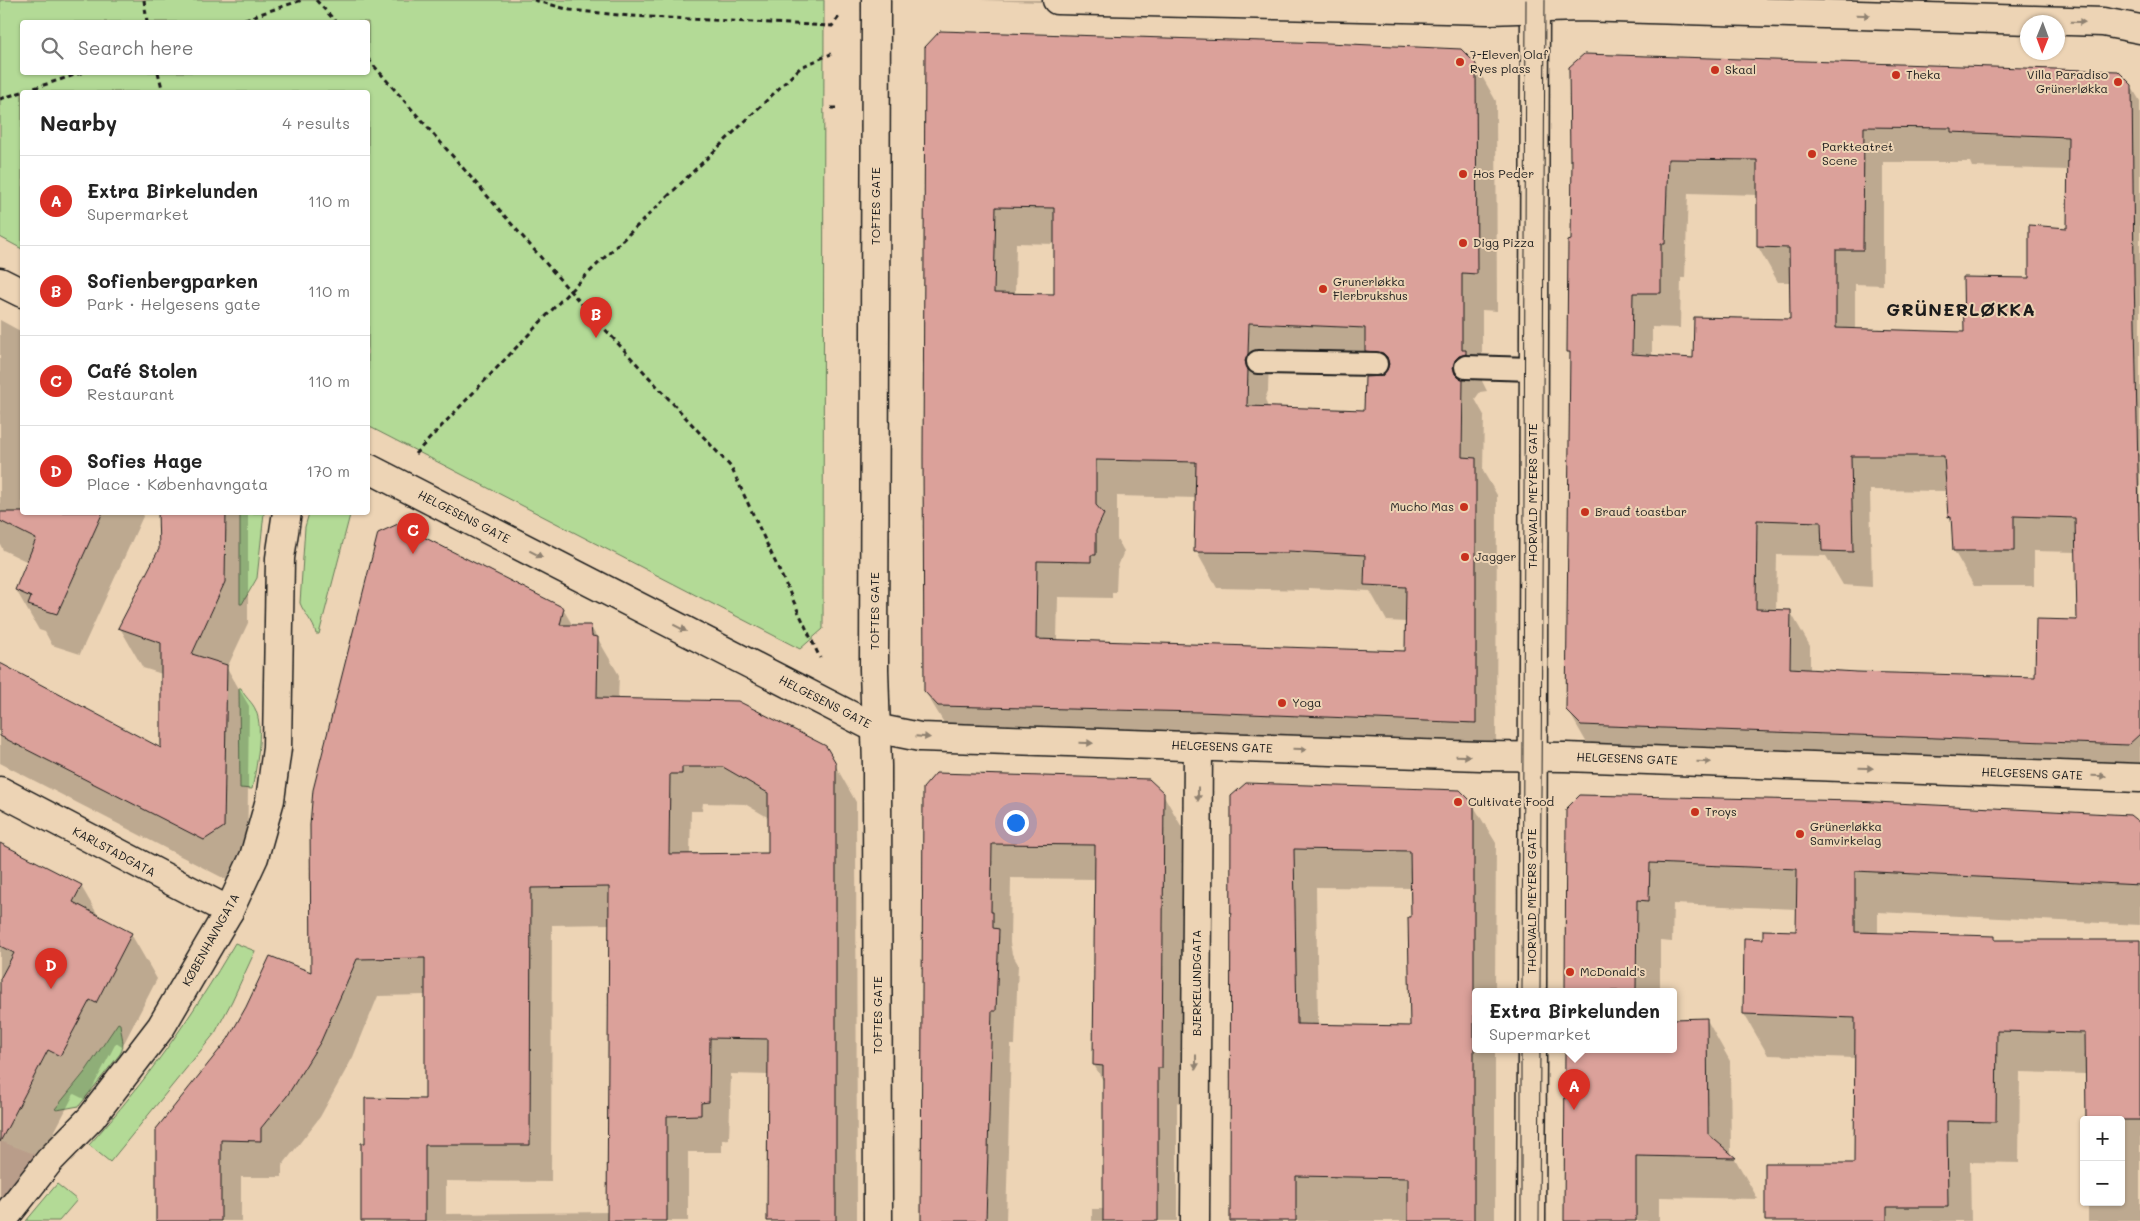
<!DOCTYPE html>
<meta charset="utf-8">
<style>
body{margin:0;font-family:Mali,sans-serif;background:#f6f6f6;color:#222}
.controls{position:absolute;right:15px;bottom:15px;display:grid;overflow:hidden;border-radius:5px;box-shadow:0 1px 4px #0004}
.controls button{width:45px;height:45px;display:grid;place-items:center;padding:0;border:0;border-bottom:1px solid #e0e0e0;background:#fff;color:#222;font:25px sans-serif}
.compass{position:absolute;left:2020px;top:15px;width:45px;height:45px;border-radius:50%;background:#fff;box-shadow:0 1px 4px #0004;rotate:181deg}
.you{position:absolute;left:1015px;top:822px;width:18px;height:18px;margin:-12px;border:4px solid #fff;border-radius:50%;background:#1a73e8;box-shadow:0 0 0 8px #1a73e833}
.badge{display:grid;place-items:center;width:32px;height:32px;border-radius:50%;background:#d93025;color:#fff;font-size:16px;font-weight:700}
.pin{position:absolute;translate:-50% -41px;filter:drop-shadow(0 1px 2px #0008)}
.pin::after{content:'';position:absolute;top:26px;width:18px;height:15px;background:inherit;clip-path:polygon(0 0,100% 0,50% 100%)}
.popup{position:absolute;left:1472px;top:988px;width:205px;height:65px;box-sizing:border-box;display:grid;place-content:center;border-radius:5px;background:#fff;filter:drop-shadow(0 1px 4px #0005);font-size:16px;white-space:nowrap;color:#767676}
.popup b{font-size:19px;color:#222}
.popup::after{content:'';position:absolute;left:50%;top:100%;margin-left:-10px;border:10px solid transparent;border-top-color:#fff}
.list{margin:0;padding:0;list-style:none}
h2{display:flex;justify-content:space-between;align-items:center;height:65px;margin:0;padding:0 20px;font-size:21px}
h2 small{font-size:16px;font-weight:400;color:#767676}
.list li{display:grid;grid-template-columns:32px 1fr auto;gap:15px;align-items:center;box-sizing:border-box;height:90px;padding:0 20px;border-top:1px solid #e0e0e0}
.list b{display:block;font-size:19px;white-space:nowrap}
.list p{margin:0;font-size:16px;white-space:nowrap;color:#767676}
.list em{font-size:16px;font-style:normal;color:#767676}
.icon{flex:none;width:28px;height:28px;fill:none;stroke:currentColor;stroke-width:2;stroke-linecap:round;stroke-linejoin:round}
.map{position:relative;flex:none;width:2140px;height:1221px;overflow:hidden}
.search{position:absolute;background:#fff;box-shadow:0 1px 4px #0004;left:20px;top:20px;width:350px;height:55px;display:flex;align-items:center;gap:12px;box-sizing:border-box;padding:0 18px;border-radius:5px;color:#767676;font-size:19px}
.panel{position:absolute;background:#fff;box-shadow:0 1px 4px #0004;left:20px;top:90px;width:350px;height:425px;border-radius:5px}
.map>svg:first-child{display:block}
.built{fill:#e8c5ad}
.green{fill:#b3da96;stroke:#687b59;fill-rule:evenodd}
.shadow{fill:#0003;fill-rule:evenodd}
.building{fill:#dba19a;stroke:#1c1c1c;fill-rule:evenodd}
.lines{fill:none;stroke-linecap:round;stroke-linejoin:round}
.service-casing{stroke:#1c1c1c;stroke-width:26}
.minor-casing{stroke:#1c1c1c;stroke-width:31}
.tertiary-casing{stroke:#1c1c1c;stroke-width:31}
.secondary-casing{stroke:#1c1c1c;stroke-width:31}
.path{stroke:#1c1c1c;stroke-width:3;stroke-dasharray:5 4;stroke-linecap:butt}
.service{stroke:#edd4b5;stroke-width:22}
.minor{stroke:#edd4b5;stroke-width:28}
.tertiary{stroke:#edd4b5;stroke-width:28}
.secondary{stroke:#edd4b5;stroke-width:28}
.tram{stroke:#1c1c1c;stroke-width:1}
.oneway{fill:#8f8170}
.poi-dot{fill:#c8321e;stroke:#edd4b5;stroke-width:2}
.labels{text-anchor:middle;stroke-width:4;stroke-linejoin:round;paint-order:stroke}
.poi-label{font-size:12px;fill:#1c1c1c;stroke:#edd4b5;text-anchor:start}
.street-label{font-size:12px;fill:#1c1c1c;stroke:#edd4b5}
.district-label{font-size:18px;font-weight:bold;letter-spacing:1px;fill:#1c1c1c;stroke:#edd4b5}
</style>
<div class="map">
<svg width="2140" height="1221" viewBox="0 0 2140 1221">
<rect width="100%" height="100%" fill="#edd4b5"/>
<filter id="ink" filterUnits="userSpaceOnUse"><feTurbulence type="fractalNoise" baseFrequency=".02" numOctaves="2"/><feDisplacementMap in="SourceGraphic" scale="10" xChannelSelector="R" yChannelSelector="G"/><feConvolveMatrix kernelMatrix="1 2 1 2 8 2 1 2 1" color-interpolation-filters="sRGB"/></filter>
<g filter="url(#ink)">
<!-- built -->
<path class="built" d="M0,1141l50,19 -50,56z"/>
<!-- green -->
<g class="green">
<path d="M0,0h824l-1,629 -23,20 -432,-223v-334h-346v157l-22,-12zM22,22h346v50h-346z"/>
<path d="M240,513h24l-7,65 -15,26h-2z"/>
<path d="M309,513h40l1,2 -31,119h-3c-2,-12 -12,-20 -16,-31l5,-76z"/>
<path d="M239,688h2c3,9 12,14 15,23 8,19 0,58 -4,78l-12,-1z"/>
<path d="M235,943l20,8 -23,50 -17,32 -105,129 -21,-17c58,-65 102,-127 146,-202z"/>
<path d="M118,1023l2,1c1,11 6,21 0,30l-41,52 -22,4 -2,-1 30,-37z"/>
<path d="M57,1184l20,16 -18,21h-33z"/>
</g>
<!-- shadow -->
<g class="shadow">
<path d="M980,0h528l-14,18z"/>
<path d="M1813,0h51v3z"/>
<path d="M926,47l549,17 21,37 1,210 -15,-1v71l5,10 -7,1 -5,7 10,18h-1l-1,54 14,24 -1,265 -549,-32 -22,-37zM1016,243l39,1v52l-40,-1zM1269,359l105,4 8,14 -17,34 -97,-3 -3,-9 3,-8zM1117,496l80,2 -1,53 21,37 91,2v-2l62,3 17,30 20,1 -1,31 -349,-12 1,-44 54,1v-6h4l1,-23 7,-18 -7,-12z"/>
<path d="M2131,86l9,15v679l-552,-35 -20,-35 3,-354 -2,-4 4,-189 -2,-4zM1883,162h87l2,5 97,3v59l-38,50 -66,54 -110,-3v-46l28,1zM1688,193l70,2v52l20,35h13v39l-97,38 -42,-3v-29l28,1 1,-50h4zM1870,490l77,1 2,25 4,7 1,28 20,35h60v-35l43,1 2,69 -42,57 -181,-5 -46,-3v-24l-20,-35h-14l1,-56 49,1 17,29 29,2z"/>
<path d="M0,320l22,12v180h123l-65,142 -28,-9 -7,-13 -6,-2 -23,-40 12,-28 -25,-12 -3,-6z"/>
<path d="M160,512h88v111l-21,45 22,38 -2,161 -20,13 -227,-117v-98l162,85v-76l-19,-6 -23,-40 40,-78z"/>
<path d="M563,609l10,17 18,1 28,48 -1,25 207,47 31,55 1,419h-89l1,-146 -38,-1 -2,65 -7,1v12h-34v69h-326l4,-77 60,-44v-105l-48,1 -25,61 -33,60 -38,49v11h-41v44h-84l155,-247zM703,803l42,1 24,14v36l-79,1 1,-44h11zM610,924l-1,288 -163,2v-33l105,1 1,-257z"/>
<path d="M924,788l239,6 20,35 -2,274 -4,-1v119h-85v-12h12v-127l-10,-17 2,-186 -85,-1 -1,65 2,11 6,10 -3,81h-4l-5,176h-84z"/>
<path d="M1232,797l241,8 23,38 -1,148h-20v58h20v172h-264zM1316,887l96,1 -1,140 -93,-2z"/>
<path d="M1567,810l573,15v100l-262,-13v22l116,3 2,4h144v280h-52v-19h33v-82l-35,-46 -66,-2 -1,91 -49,-1 1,59h-205l90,-56v-107l-88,-3 -24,-41 20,-73 33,-9 1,-23 -125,-5 -1,38 -12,-1v50h-94z"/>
<path d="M0,860l81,26 18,31 32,17 26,45 -35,68 -6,-4 -30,57 -12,-6 -46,89 -28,32z"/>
<path d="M1673,1020h34l23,41 1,94 4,4 23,40 -99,-2v24h-93v-172h107z"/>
</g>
<!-- building -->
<g class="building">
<path d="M940,31l387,12 134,6 15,15 1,210 -15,-1v77h4v4l-7,2 -4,4 -2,7 2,7 4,4 7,2h-3l-1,77 14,1v265l-277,-11 -261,-6 -14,-15 -1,-235 2,-409zM996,207l58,1v86l-60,-1zM1249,323l116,5v23l18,2 4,4 2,7 -2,6 -5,6 -17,1 -1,33 -117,-4 1,-36 -3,-9 3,-7zM1096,460l100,2 -2,90 94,1v-2l77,4 -1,30 42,2 -1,64 -369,-12 1,-78 54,1v-7h5v-24l8,-17 -8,-9z"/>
<path d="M1584,54l534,17 14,14 2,188 6,294v167l-12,11 -547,-20 -15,-15 4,-358h-3l1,-111 3,-1 1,-80h-2l-1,-93zM1864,127l87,1v4l117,5 -1,91 -38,-3v53l-66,-1 1,55 -128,-4v-78h27zM1668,159l89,1v87l32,1 1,71 -96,-2 -1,41 -61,-4 1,-61h28v-49h4zM1851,456h93l4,61 3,-1 2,35h61v-35l61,2 2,102 -41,-1 -1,58 -178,-5 -67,-4 1,-58 -35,-1 1,-89 64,2 1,29 31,1z"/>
<path d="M0,512h103l-46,102 -29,-9 3,-8 -16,-7 21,-51 -36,-18z"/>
<path d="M158,512h68l-1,70 -33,72 35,11 -3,162 -20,13 -204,-104v-73l161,85v-105l-43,-15 41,-79z"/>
<path d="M398,524l166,84 -4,17h31l1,11 6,1 -1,61 141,3 88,45 10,17v458h-69l1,-182 -58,-1 -1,64 -8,1v12l-34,1v105h-60l2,-334 -78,1 -1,257h-105v76h-64v-78h4v-45l60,1v-141l-68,1 -36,82 -34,55 -26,32v13l-40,-1v81h-65v-92l72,-90 18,-32 24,-51 41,16 -1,-147 3,-35 65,-257zM682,767h41l45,26v60l-99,1 1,-80h12z"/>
<path d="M936,773l213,6 15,14 -2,275h-4v153h-55v-155l-10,-1 2,-220 -103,-1 -1,68h2v16l6,1 -3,82h-4l-6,210h-65l2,-433z"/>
<path d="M1246,783l214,7 14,14v417h-66v-43l-112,-2v45h-66l1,-425zM1294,849l116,2 1,66h-3l2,109 -113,-2z"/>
<path d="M1580,795l276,6 274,14 10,8v62l-285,-14v61l140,4v4h145v180h-54l-1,-87 -88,-2 -1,91 -49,-1 1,86h-61v14h-122v-58h89l1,-145 -112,-4 1,-76 19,1v-9l33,1 1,-62 -147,-6 -1,38 -12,-1 -1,91h-71l1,-182z"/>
<path d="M0,843l82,42 -9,17 59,31 -36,70 -6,-3 -30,56 -12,-6 -48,92v-163l14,-26 -14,-7z"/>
<path d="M1707,1018l1,116 28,24 -100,-2v65h-72l1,-172h108v-30z"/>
</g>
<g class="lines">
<defs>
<g id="service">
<path d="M1258,362l118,2"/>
<path d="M1466,367l67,2"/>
</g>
<g id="minor">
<path d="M1057,0l432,10 90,-3 524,15 37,7"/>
<path d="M875,728l45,9 561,19 84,1 575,21"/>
<path d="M0,791l229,120"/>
<path d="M1532,991l3,-991"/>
<path d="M2,1221l48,-61 41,-42 70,-91 68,-116 25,-54 16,-57 7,-52 3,-190 7,-46"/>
<path d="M1195,1221l3,-475"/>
<path d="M1531,1221l1,-172"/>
</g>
<g id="tertiary">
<path d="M0,282l22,11"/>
<path d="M368,468l507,260"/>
</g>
<path id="secondary" d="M876,0l-2,669 3,97 1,455"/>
</defs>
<!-- service casing -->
<use href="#service" class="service-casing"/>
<!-- minor casing -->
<use href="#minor" class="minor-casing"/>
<!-- tertiary casing -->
<use href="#tertiary" class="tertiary-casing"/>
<!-- secondary casing -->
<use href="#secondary" class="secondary-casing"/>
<!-- path -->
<g class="path">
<path d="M144,0l3,22"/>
<path d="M316,0l20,22"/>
<path d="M534,0l36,10 59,6 203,10 9,-12"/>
<path d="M236,22l66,-22"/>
<path d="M368,59l202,232 161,176 89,191"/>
<path d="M158,72l5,20"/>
<path d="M0,99l84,-27"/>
<path d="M831,108h5"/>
<path d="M415,454l155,-163 231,-224 30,-13"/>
</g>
<!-- service -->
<use href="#service" class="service"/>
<!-- minor -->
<use href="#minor" class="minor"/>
<!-- tertiary -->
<use href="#tertiary" class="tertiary"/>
<!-- secondary -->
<use href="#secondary" class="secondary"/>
<!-- tram -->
<g class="tram">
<path d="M1522,991l4,-991"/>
<path d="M1540,991l5,-991"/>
<path d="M1521,1221v-172"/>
<path d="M1539,1221l1,-172"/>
</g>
</g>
<!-- one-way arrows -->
<defs><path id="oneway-solid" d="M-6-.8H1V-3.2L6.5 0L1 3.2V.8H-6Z" transform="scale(1.25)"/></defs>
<g class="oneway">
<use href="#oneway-solid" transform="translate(1863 15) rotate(2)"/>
<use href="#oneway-solid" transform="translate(2078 22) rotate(2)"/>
<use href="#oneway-solid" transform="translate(536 554) rotate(27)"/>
<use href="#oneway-solid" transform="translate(680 628) rotate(27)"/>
<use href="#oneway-solid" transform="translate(923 737) rotate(5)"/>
<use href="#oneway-solid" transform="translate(1086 743) rotate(2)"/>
<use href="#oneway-solid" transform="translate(1300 749) rotate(2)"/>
<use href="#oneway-solid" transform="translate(1463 756) rotate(2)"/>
<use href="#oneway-solid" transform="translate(1704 762) rotate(2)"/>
<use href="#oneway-solid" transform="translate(1866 768) rotate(2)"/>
<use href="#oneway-solid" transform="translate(2099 776) rotate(2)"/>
<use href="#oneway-solid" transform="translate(1198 794) rotate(90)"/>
<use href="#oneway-solid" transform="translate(1196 1062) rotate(90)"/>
</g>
</g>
<!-- markers -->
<g class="poi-dot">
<circle cx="1460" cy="62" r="5"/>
<circle cx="1715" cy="70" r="5"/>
<circle cx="1896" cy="75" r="5"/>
<circle cx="2118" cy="82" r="5"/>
<circle cx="1812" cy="154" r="5"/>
<circle cx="1463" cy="174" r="5"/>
<circle cx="1463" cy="243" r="5"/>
<circle cx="1323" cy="289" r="5"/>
<circle cx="1464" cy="507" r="5"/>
<circle cx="1585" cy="512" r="5"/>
<circle cx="1465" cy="557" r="5"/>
<circle cx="1282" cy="703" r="5"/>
<circle cx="1458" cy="802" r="5"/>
<circle cx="1695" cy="812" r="5"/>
<circle cx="1800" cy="834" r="5"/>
<circle cx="1570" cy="972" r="5"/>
</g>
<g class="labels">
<!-- poi labels -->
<g class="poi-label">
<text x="1470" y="59">7-Eleven Olaf<tspan x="1470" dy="14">Ryes plass</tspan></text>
<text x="1725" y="74">Skaal</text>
<text x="1906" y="79">Theka</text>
<text x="2108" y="79" text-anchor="end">Villa Paradiso<tspan x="2108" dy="14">Grünerløkka</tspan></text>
<text x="1822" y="151">Parkteatret<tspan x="1822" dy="14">Scene</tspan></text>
<text x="1473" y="178">Hos Peder</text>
<text x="1473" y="247">Digg Pizza</text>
<text x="1333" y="286">Grunerløkka<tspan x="1333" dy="14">Flerbrukshus</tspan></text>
<text x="1454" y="511" text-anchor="end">Mucho Mas</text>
<text x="1595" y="516">Brauđ toastbar</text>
<text x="1475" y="561">Jagger</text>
<text x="1292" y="707">Yoga</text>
<text x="1468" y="806">Cultivate Food</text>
<text x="1705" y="816">Troys</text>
<text x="1810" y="831">Grünerløkka<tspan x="1810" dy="14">Samvirkelag</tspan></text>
<text x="1580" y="976">McDonald's</text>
</g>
<!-- street labels -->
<g class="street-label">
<text transform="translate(876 206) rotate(-90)" y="4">TOFTES GATE</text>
<text transform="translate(1533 496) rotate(-90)" y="4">THORVALD MEYERS GATE</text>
<text transform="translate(464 517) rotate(27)" y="4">HELGESENS GATE</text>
<text transform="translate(875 611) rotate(-90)" y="4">TOFTES GATE</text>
<text transform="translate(825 702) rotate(27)" y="4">HELGESENS GATE</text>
<text transform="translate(1222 747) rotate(2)" y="4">HELGESENS GATE</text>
<text transform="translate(1627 759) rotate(2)" y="4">HELGESENS GATE</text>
<text transform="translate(2032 774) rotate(2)" y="4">HELGESENS GATE</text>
<text transform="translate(114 852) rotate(28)" y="4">KARLSTADGATA</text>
<text transform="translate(1532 901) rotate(-90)" y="4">THORVALD MEYERS GATE</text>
<text transform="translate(211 940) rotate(-61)" y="4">KØBENHAVNGATA</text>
<text transform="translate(1197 983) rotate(-90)" y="4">BJERKELUNDGATA</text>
<text transform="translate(878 1015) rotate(-90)" y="4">TOFTES GATE</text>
</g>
<!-- district labels -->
<g class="district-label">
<text x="1961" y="316">GRÜNERLØKKA</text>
</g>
</g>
</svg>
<div class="controls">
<button>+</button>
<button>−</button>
</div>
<svg class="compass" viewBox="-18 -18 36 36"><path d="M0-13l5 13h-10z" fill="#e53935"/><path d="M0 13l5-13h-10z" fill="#767676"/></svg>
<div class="you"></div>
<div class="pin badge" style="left:1574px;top:1110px">A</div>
<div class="popup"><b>Extra Birkelunden</b>Supermarket</div>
<div class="pin badge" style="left:596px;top:338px">B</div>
<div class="pin badge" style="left:413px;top:554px">C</div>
<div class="pin badge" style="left:51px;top:989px">D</div>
<div class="search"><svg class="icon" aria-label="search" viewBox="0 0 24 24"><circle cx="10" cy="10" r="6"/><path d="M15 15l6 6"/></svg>Search here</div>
<section class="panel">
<h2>Nearby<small>4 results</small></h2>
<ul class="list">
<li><span class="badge">A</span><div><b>Extra Birkelunden</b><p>Supermarket</p></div><em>110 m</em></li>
<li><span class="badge">B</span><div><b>Sofienbergparken</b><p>Park · Helgesens gate</p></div><em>110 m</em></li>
<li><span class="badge">C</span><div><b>Café Stolen</b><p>Restaurant</p></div><em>110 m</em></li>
<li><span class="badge">D</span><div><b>Sofies Hage</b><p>Place · Københavngata</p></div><em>170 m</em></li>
</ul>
</section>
</div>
